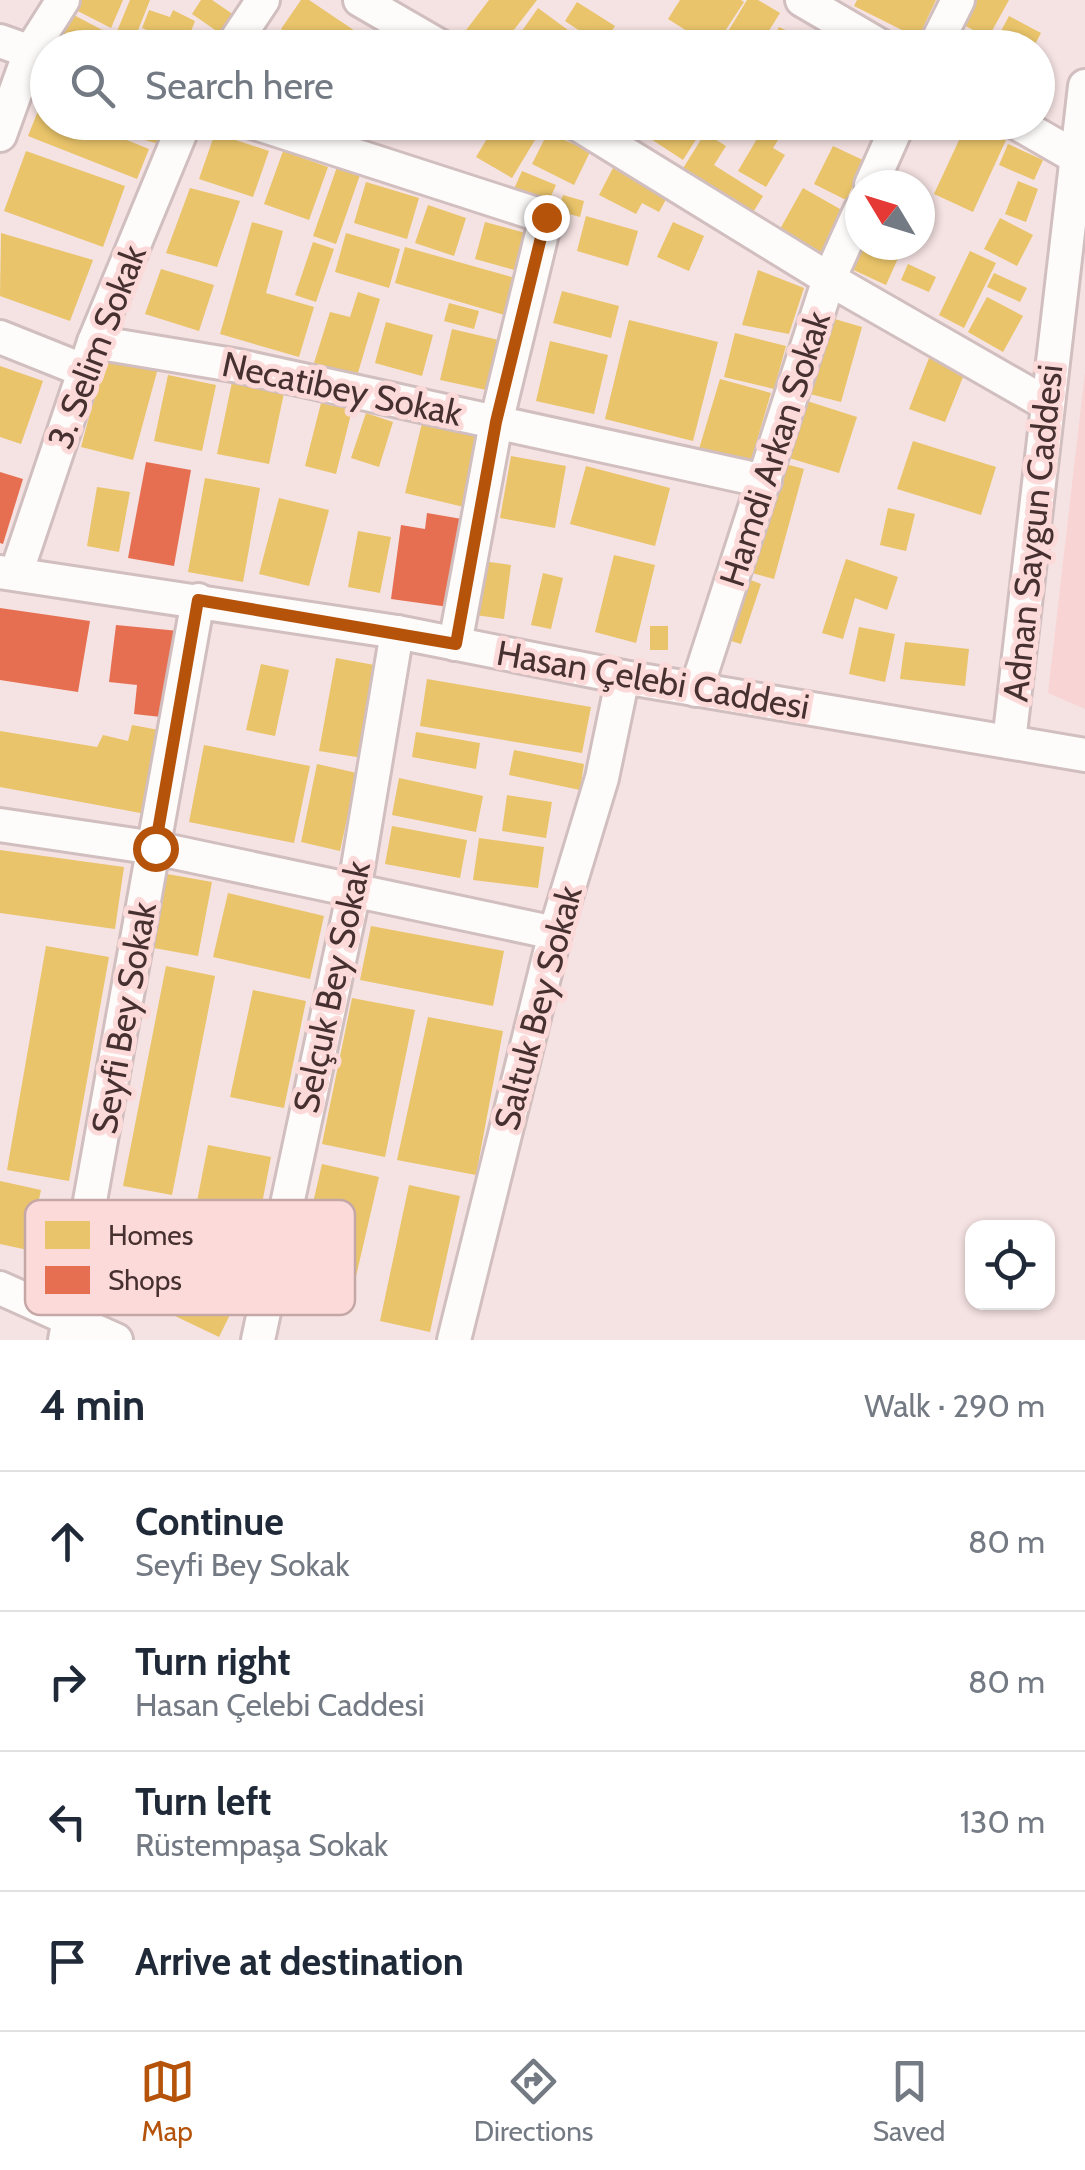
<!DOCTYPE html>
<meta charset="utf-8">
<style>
body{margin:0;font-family:Cabin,sans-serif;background:#f6f6f7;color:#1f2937}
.controls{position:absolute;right:30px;bottom:30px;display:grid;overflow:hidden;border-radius:20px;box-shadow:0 2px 8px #0004}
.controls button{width:90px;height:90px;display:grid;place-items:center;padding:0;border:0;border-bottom:2px solid #e0e1e3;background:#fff;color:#1f2937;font:50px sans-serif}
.compass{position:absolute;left:845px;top:170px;width:90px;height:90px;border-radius:50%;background:#fff;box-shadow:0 2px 8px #0004;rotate:308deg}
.stop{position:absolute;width:30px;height:30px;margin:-22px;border:8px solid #b45309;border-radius:50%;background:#fff}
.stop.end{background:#b45309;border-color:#fff;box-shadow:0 2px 10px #0008}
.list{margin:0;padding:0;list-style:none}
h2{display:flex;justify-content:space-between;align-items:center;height:130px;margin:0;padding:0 40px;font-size:42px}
h2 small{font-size:32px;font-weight:400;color:#747a83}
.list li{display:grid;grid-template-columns:65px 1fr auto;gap:30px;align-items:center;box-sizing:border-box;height:140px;padding:0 40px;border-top:2px solid #e0e1e3}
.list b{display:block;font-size:38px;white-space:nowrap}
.list p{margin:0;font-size:32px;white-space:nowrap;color:#747a83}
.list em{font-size:32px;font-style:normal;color:#747a83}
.icon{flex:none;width:55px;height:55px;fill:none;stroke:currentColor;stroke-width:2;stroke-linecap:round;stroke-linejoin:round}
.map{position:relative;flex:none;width:1085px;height:1340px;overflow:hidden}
.search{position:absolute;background:#fff;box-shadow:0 2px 8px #0004;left:30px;right:30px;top:30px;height:110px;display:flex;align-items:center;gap:25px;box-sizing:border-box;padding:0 35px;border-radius:55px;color:#747a83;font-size:38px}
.sheet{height:690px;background:#fff}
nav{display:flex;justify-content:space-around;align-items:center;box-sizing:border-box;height:140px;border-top:2px solid #e0e1e3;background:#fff;font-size:28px;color:#747a83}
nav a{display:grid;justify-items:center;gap:5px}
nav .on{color:#b45309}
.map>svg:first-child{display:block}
.built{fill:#f9d4d4}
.homes{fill:#e9c46a}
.shops{fill:#e76f51}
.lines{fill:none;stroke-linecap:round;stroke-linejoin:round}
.minor-casing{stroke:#d1bebe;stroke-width:38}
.minor{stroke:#fefbfb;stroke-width:32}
.route{stroke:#b45309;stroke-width:12}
.labels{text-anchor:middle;stroke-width:10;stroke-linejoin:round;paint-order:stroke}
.street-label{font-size:35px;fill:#463030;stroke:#fddada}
.key{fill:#fddada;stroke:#c6a7a7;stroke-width:2.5}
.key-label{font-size:28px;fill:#463030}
</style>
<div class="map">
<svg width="1085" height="1340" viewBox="0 0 1085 1340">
<rect width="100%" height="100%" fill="#f5e2e2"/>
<!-- built -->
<path class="built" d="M1085,372v337l-37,-16z"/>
<!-- homes -->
<g class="homes">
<path d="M71,0h52l-12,28 -43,-22z"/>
<path d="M130,0h20l-19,48h-21z"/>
<path d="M201,0h11l25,17 -13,19 -32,-22z"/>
<path d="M301,0h8l52,35 -8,13h-44l-28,-19z"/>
<path d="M489,0h48l-37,48h-28l-12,-10z"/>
<path d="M680,0h61l3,2 -30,46 -46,-29z"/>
<path d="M747,0h11l22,13 -22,35h-40z"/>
<path d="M857,0h79l-18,38 -64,-32z"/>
<path d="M971,0h38l-21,38 -28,-15z"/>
<path d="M577,2l38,24 -14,22h-31l10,-17 -15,-10z"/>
<path d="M538,8l34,25 -11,15h-51z"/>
<path d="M149,10l21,7 3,-7 22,11 -9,23 10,4h-39l5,-12 -20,-8z"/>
<path d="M66,11l46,24 -5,10 -30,-15 -8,18 -21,-5z"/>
<path d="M1009,16l32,17 -8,15h-41z"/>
<path d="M779,27l26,12 -4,9h-32z"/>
<path d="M1038,69l15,11 -15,46z"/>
<path d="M40,106l8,3v13h34l67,27 -12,30 -109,-43z"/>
<path d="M138,122h28l-7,22 -25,-7z"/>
<path d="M320,122h45l-10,16 -37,-13z"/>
<path d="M442,122h39l-8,17z"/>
<path d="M497,122l47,3 -32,53 -36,-21z"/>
<path d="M625,122h82l-24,38z"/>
<path d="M767,122l21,2 -15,24 12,7 -19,32 -28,-16z"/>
<path d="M967,123l39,17 -33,72 -39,-18z"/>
<path d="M548,132l42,20 -16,33 -42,-21z"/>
<path d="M215,133l54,18 -16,46 -54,-18z"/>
<path d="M705,133l21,13 -12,19 49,31 -11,18 -70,-44z"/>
<path d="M1008,144l35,16 -9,20 -35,-15z"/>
<path d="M833,146l32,15 -19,39 -32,-16z"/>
<path d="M26,151l99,35 -22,61 -99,-36z"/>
<path d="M283,151l45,16 -19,53 -45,-16z"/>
<path d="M338,164l23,8 -25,72 -23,-8z"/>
<path d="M614,166l55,28 -10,18 -17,-9 -6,11 -37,-19z"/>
<path d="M522,171l34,14 -8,18 -34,-14z"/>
<path d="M1018,181l20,8 -12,33 -21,-8z"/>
<path d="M366,182l53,16 -12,41 -53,-16z"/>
<path d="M190,188l50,13 -23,66 -51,-14z"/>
<path d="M803,188l44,25 -23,41 -44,-25z"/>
<path d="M563,195l21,6 -4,16 -22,-6z"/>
<path d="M428,205l38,13 -12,38 -39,-13z"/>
<path d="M586,216l52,15 -10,35 -51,-15z"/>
<path d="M1000,218l33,17 -16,31 -33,-17z"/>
<path d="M252,222l31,9 -17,62 48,14 -15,50 -79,-23z"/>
<path d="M485,222l44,12 -11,37 -43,-12z"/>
<path d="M673,222l31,14 -15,35 -32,-14z"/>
<path d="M1,233l92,27 -23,61 -70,-25z"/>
<path d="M346,233l54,16 -11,39 -54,-16z"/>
<path d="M313,242l21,7 -18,53 -21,-7z"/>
<path d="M858,245h46l-18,40 -39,-18z"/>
<path d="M405,247l114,32 -11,37 -113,-33z"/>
<path d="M970,251l26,12 -32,65 -25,-13z"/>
<path d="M908,264l28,13 -7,15 -28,-12z"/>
<path d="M161,269l53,16 -15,46 -54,-17z"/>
<path d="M758,270l46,18 -15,46 -47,-9z"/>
<path d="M994,273l33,15 -7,14 -33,-15z"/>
<path d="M562,291l57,15 -8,32 -58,-15z"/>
<path d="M358,292l22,7 -23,77 -43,-13 16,-51 20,5z"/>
<path d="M987,297l36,19 -20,36 -35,-20z"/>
<path d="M449,303l30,8 -5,18 -30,-8z"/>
<path d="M828,317l34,10 -21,75 -35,-9z"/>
<path d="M629,320l89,22 -25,99 -88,-22z"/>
<path d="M386,322l47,13 -11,41 -47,-13z"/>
<path d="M452,329l51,12 -12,50 -51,-11z"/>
<path d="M735,333l51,13 -12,43 -50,-12z"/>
<path d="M550,341l58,14 -14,59 -58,-13z"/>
<path d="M931,353l36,14 -22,55 -36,-13z"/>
<path d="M106,354l52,14 -25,92 -52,-13z"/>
<path d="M0,366l43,15 -22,63 -21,-7z"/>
<path d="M168,375l48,10 -14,66 -48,-10z"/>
<path d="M720,379l51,14 -21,71 -51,-15z"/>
<path d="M232,382l52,11 -15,71 -52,-10z"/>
<path d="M807,401l50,16 -18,56 -50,-15z"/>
<path d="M321,403l31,7 -16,64 -31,-8z"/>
<path d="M366,413l27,9 -14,45 -28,-9z"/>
<path d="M423,419l58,14 -17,74 -59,-14z"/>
<path d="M913,441l83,26 -15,48 -84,-26z"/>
<path d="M511,456l55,10 -11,62 -55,-10z"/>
<path d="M782,463l22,6 -30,110 -22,-6z"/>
<path d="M586,466l84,22 -15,58 -85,-22z"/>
<path d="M205,478l55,10 -17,94 -55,-10z"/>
<path d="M97,487l33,5 -11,60 -32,-6z"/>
<path d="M279,498l50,12 -20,76 -50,-12z"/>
<path d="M888,508l27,6 -9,37 -26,-6z"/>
<path d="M358,531l33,6 -11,56 -32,-6z"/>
<path d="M614,555l41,10 -19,78 -41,-11z"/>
<path d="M846,559l52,18 -11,33 -32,-12 -12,41 -21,-6z"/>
<path d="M482,561l29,4 -7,54 -29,-4z"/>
<path d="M543,573l20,5 -12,51 -20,-4z"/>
<path d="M748,579l13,5 -20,60 -13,-4z"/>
<rect x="650" y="626" width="18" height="24"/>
<path d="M859,627l36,7 -10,48 -36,-8z"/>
<path d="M905,642l64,7 -4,37 -65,-7z"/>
<path d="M336,658l44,8 -17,92 -44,-7z"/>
<path d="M261,664l28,6 -14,66 -29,-6z"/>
<path d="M427,679l164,28 -9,46 -162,-27z"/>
<path d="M132,725l27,5 -13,84 -146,-27v-56l97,16 6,-12 25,6z"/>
<path d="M416,732l64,11 -4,26 -64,-12z"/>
<path d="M204,745l106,21 -16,77 -105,-21z"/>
<path d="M514,750l70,14 -4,26 -71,-15z"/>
<path d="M317,764l40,9 -17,78 -39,-9z"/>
<path d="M399,778l84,18 -7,36 -84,-17z"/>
<path d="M507,795l45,7 -6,36 -44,-7z"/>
<path d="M392,826l75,14 -7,38 -75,-14z"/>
<path d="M479,838l65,9 -6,41 -65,-8z"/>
<path d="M0,850l124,17 -9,62 -115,-16z"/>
<path d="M167,874l45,8 -14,74 -44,-8z"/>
<path d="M228,893l96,23 -14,63 -97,-22z"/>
<path d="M371,926l133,25 -11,55 -133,-26z"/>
<path d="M46,946l63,11 -40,224 -62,-11z"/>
<path d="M166,966l49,10 -43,219 -49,-9z"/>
<path d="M253,990l53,11 -22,107 -54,-11z"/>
<path d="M352,998l63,12 -30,147 -63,-13z"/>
<path d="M428,1017l75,14 -27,144 -79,-15z"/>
<path d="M208,1145l63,12 -15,78 -63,-13z"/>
<path d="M322,1164l57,13 -31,134 -57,-13z"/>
<path d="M0,1181l41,9 -13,60 -28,-6z"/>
<path d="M409,1185l51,11 -30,136 -50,-11z"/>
<path d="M180,1250l67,30 -28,57 -69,-33z"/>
</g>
<!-- shops -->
<g class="shops">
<path d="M146,462l45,8 -17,96 -46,-8z"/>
<path d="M0,472l23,7 -20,65 -3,-1z"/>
<path d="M427,513l35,6 -13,88 -58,-8 10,-74 24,4z"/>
<path d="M0,608l90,13 -12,71 -78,-12z"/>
<path d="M116,625l63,6 -9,87 -36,-4 3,-29 -28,-3z"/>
</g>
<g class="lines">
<defs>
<g id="minor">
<path d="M360,0l83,48"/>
<path d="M802,0l82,48"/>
<path d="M0,41l48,17"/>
<path d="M231,48l32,-48"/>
<path d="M934,48l24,-48"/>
<path d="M252,122l294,95 -50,206 -41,221"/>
<path d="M574,122l255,157 218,125"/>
<path d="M1015,122l61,35"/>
<path d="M0,135l30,-83 33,-52"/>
<path d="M871,185l28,-63"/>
<path d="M0,337l85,34"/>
<path d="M94,342l145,24 526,115"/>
<path d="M0,572l397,60 226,45 462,78"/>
<path d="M16,574l78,-232 91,-220"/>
<path d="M696,690l133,-411 31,-68"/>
<path d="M1009,742l76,-656"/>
<path d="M0,825l155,23 400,85"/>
<path d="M0,1288l116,52"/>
<path d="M65,1340l133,-740"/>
<path d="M258,1340l96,-449 43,-259"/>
<path d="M454,1340l101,-407 47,-155 21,-101"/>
</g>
</defs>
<!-- minor casing -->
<use href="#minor" class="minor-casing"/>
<!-- minor -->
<use href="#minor" class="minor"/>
</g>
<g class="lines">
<!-- route -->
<path class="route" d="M155,848l43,-248 258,44 40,-222 50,-205"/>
</g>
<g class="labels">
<!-- street labels -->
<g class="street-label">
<text transform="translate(97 347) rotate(-69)" y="12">3. Selim Sokak</text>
<text transform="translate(342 389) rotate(12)" y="12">Necatibey Sokak</text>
<text transform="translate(775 449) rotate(-72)" y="12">Hamdi Arkan Sokak</text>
<text transform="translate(1033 533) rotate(-84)" y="12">Adnan Saygun Caddesi</text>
<text transform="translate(653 680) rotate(10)" y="12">Hasan Çelebi Caddesi</text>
<text transform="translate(332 987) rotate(-78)" y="12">Selçuk Bey Sokak</text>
<text transform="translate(538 1008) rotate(-75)" y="12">Saltuk Bey Sokak</text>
<text transform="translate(124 1018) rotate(-80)" y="12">Seyfi Bey Sokak</text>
</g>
</g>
<!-- legend -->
<rect x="25" y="1200" width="330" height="115" rx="15" class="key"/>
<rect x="45" y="1221" width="45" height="28" fill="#e9c46a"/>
<rect x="45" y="1266" width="45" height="28" fill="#e76f51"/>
<g class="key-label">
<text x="108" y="1245">Homes</text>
<text x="108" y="1290">Shops</text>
</g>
</svg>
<div class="controls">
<button><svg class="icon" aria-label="locate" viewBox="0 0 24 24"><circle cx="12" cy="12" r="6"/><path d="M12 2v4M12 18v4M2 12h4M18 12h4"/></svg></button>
</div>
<svg class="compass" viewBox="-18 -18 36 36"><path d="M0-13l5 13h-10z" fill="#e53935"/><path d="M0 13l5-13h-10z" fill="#747a83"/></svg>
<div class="stop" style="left:155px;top:848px"></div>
<div class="stop end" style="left:546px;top:217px"></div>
<div class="search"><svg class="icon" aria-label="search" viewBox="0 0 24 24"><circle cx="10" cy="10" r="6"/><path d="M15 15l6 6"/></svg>Search here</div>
</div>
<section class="sheet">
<h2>4 min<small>Walk · 290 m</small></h2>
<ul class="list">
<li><svg class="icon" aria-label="ahead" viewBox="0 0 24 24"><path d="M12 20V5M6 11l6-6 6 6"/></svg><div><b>Continue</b><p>Seyfi Bey Sokak</p></div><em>80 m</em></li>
<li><svg class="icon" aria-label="right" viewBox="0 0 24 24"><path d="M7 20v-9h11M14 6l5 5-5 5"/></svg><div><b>Turn right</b><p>Hasan Çelebi Caddesi</p></div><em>80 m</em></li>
<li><svg class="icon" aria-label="left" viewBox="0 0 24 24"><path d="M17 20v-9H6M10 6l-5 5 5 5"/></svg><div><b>Turn left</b><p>Rüstempaşa Sokak</p></div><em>130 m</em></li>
<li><svg class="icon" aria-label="arrive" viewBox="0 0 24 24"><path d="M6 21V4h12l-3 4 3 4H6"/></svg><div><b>Arrive at destination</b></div></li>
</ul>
</section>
<nav>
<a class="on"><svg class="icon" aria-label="map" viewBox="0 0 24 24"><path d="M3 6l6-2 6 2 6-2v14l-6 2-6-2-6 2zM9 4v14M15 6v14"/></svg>Map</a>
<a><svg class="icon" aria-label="directions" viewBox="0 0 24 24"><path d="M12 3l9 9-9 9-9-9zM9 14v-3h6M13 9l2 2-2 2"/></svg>Directions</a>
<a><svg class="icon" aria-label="saved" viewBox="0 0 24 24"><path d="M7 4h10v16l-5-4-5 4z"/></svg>Saved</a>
</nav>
